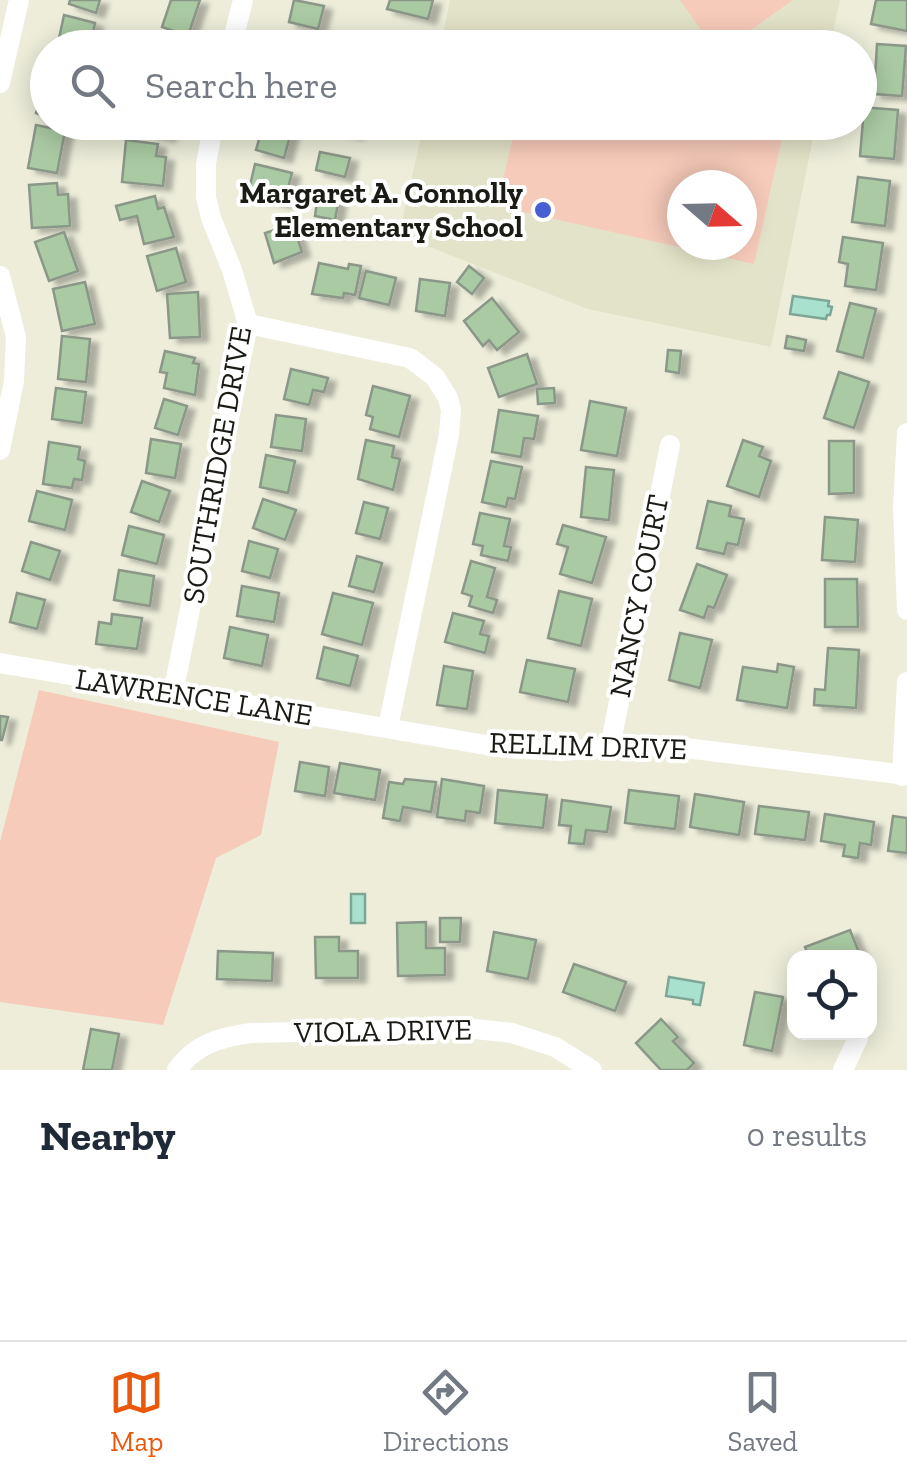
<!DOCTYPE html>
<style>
body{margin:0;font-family:"Zilla Slab",serif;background:#f6f6f7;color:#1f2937}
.controls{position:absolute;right:30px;bottom:30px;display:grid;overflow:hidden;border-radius:20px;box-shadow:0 5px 25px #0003}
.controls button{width:90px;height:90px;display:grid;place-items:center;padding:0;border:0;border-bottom:2px solid #e0e1e3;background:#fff;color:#1f2937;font:50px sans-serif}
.compass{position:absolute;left:667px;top:170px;width:90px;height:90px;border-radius:50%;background:#fff;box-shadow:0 5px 25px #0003;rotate:110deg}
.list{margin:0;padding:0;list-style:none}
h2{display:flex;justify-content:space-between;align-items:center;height:130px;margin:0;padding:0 40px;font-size:42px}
h2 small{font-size:32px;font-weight:400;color:#747a83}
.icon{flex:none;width:55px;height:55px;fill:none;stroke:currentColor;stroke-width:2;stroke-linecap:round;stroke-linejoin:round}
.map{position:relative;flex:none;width:907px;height:1070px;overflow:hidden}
.search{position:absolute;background:#fff;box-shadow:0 5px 25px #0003;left:30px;right:30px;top:30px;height:110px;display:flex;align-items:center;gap:25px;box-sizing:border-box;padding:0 35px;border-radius:55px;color:#747a83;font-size:38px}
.sheet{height:270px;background:#fff}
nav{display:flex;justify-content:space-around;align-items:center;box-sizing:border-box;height:140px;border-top:2px solid #e0e1e3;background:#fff;font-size:28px;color:#747a83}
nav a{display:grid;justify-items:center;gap:5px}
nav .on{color:#ea580c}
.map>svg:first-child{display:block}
.built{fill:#e3e3c9;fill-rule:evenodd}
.green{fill:#f7cbba;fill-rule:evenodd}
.water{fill:#a8e2cf;stroke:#7ea697;stroke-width:2.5}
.building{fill:#a9caa2;stroke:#8b9789;stroke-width:2.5;filter:url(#shadow)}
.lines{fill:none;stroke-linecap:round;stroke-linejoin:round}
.minor{stroke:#fff;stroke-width:20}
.poi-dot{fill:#465fd3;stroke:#fff;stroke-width:4}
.labels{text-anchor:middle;stroke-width:8;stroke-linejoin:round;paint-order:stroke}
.poi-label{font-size:30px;font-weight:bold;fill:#1b1b15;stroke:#fff;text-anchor:end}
.street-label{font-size:30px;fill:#1b1b15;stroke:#fff}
</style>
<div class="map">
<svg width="907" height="1070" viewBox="0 0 907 1070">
<defs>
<filter id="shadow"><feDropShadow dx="8" dy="4.5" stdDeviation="2.5" flood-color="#0004"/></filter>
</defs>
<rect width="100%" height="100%" fill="#ededda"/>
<!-- built -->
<g class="built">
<path d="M450,0h390l-10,47 -390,1z"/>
<path d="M424,123h392l-45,224 -183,-38 -189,-74zM682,185h60v60h-60z"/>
</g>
<!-- green -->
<g class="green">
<path d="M680,0h113l-68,48 -12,-1z"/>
<path d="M733,122l50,12 -29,130 -257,-58 19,-83zM742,185v60h-60v-60z"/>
<path d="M39,690l240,52 -18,93 -45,23 -53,167 -163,-23v-160z"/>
</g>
<!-- water -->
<g class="water">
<path d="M793,296l36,5 -1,5 4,1 -2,8h-3l-1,4 -36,-5z"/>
<rect x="351" y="894" width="14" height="29"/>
<path d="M669,977l35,6 -4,22 -7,-1v-4l-27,-4z"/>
</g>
<!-- building -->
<g class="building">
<path d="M70,0h30l-4,13 -27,-9z"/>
<path d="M171,0h29l-12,36 -26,-9z"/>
<path d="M294,0l30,6 -6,23 -29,-7z"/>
<path d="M390,0h43l-5,19 -41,-10z"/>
<path d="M876,0h31v31l-36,-7z"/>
<path d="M64,15l31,8 -5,25h-33z"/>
<path d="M283,35l31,7 -2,6h-32z"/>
<path d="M164,37l28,10 -1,1h-31z"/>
<path d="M877,44l29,2 -4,50 -28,-2z"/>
<path d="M48,78v40l-12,-5z"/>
<path d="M860,107l38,3 -4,49 -34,-3 3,-36h-3z"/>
<path d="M141,122h29l-3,15 -28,-6z"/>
<path d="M264,122h9l19,6 -8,30 -28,-8z"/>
<path d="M338,122h20l-3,12 -19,-4z"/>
<path d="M36,125l29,6 -8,42 -29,-5z"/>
<path d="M126,140l32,4 -2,12 10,1 -3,29 -41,-4z"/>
<path d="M320,152l30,6 -5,19 -29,-7z"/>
<path d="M255,164l37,9 -8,30 -36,-9z"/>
<path d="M858,177l32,4 -5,45 -33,-4z"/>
<path d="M57,183l1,12 10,-1 2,32 -38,2 -3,-43z"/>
<path d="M318,193l21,4 -4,23 -20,-4z"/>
<path d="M155,196l3,13 6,-2 10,30 -30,7 -7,-28 -17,4 -4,-14z"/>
<path d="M293,224l9,28 -28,11 -9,-30z"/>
<path d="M64,232l14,39 -29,10 -14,-39z"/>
<path d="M843,237l40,6 -7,47 -31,-4 3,-22 -9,-2z"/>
<path d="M176,248l10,34 -29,9 -10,-35z"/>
<path d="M319,263l29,6 1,-5 12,2 -6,29 -11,-2 -1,5 -31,-4z"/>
<path d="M469,266l15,12 -12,16 -15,-12z"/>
<path d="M366,271l30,7 -7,27 -30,-7z"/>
<path d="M420,279l30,4 -5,33 -29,-5z"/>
<path d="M85,282l10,42 -33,7 -9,-42z"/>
<path d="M198,292l2,45 -30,1 -3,-44z"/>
<path d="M492,298l27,34 -22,18 -8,-10 -6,6 -19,-25z"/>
<path d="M850,303l26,6 -13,49 -26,-7z"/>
<path d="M62,336l28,3 -4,43 -28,-3z"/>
<path d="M787,336l19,4 -2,11 -19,-3z"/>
<path d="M668,350l13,1 -2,22 -13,-2z"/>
<path d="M165,351l30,7 -2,5 6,1 -4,31 -31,-7 3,-15 -7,-1z"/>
<path d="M527,354l10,30 -38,13 -11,-29z"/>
<path d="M291,369l37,9 -4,14 -11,-2 -4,15 -25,-6z"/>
<path d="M839,372l30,10 -15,46 -30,-10z"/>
<path d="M373,386l37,10 -11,41 -29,-8 3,-12 -7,-2z"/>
<path d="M56,388l30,4 -4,31 -30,-4z"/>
<path d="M554,388l1,15 -17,1 -1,-15z"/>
<path d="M164,399l23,7 -9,29 -23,-7z"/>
<path d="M590,401l36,7 -9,48 -36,-6z"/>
<path d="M499,410l39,6 -4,23 -10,-1 -3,19 -29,-5z"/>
<path d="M276,415l30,4 -4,32 -31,-4z"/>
<path d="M151,439l30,5 -6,34 -29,-5z"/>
<path d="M366,440l28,6 -2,11 8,2 -7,31 -35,-11z"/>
<path d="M743,440l20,7 -4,9 12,5 -12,36 -32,-11z"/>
<path d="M829,441h25v52l-25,1z"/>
<path d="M49,442l31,5 -2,12 7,2 -3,19 -8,-1 -2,9 -29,-4z"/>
<path d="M266,455l29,6 -7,32 -28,-6z"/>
<path d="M491,461l31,6 -7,32 -7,-1 -2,9 -24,-5z"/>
<path d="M586,467l28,3 -5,50 -28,-3z"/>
<path d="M142,481l28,10 -11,31 -28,-10z"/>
<path d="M37,491l35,9 -7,30 -36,-9z"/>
<path d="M263,499l33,11 -11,30 -32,-12z"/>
<path d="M708,501l23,5 -2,10 15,3 -6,26 -11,-2 -3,11 -27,-6z"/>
<path d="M364,502l24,6 -8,31 -24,-6z"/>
<path d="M480,513l30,6 -6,27 7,1 -3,14 -27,-6 2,-9 -10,-2z"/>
<path d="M825,517l33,3 -3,42 -33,-2z"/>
<path d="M563,525l43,12 -14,46 -32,-9 8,-27 -11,-3z"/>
<path d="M129,526l35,9 -7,29 -35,-9z"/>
<path d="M249,541l29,8 -8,29 -28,-7z"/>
<path d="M31,542l29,9 -10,29 -28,-9z"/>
<path d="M357,556l25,7 -8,29 -25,-6z"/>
<path d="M471,561l24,7 -8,29 10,3 -4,13 -24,-7 3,-10 -10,-3z"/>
<path d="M697,564l30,11 -13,33 -6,-2 -4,12 -24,-8z"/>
<path d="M119,570l35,6 -4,30 -36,-6z"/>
<path d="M825,579h32l1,48h-33z"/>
<path d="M242,586l37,7 -5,29 -37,-6z"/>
<path d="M559,591l33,8 -11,47 -33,-8z"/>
<path d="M17,593l28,7 -8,29 -27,-7z"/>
<path d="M333,593l40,10 -11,42 -40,-11z"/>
<path d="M453,613l31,8 -4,13 9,2 -4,17 -40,-11z"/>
<path d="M112,614l30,4 -5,31 -41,-5 3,-22 12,2z"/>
<path d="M230,627l38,8 -6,31 -38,-8z"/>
<path d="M680,633l32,7 -12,48 -31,-8z"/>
<path d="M324,647l34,9 -8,30 -33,-8z"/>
<path d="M828,648l31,2 -3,58 -42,-3 1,-16 10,1z"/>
<path d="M527,660l48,9 -7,33 -48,-10z"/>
<path d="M778,664l16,3 -7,41 -50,-8 6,-33 34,5z"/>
<path d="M444,666l29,5 -6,38 -30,-4z"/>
<path d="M0,716l8,1 -6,23h-2z"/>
<path d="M300,762l29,5 -4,29 -30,-5z"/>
<path d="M340,763l40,7 -5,30 -41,-7z"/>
<path d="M405,779l31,3 -5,30 -28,-5 -3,14 -17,-3 6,-36 14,2z"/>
<path d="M442,779l42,7 -4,27 -14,-2 -1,10 -28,-4z"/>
<path d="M498,790l49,5 -4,33 -48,-5z"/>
<path d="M629,790l50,6 -4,33 -50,-6z"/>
<path d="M695,794l49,8 -5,33 -49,-8z"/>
<path d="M562,800l49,7 -4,25 -21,-2 -2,14 -15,-1 2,-17 -12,-1z"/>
<path d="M759,806l50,6 -4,28 -50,-6z"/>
<path d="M825,814l49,8 -3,23 -11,-2 -2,15 -15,-2 2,-11 -24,-4z"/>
<path d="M893,816l14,2v35l-19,-2z"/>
<path d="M440,918h21l-1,24h-20z"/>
<path d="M426,922v26h19v27l-47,1 -1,-53z"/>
<path d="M850,930l10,25 -6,3h-45l-4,-11z"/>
<path d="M494,932l42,8 -8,39 -41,-8z"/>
<path d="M315,937h24v14h19v27h-42z"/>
<path d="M218,951l55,2 -1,28 -55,-2z"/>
<path d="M574,964l52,18 -11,29 -52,-19z"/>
<path d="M755,992l28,5 -11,54 -28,-6z"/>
<path d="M661,1019l17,18 -5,4 21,22 -7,7h-26l-25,-27z"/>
<path d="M91,1029l28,5 -7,36h-29z"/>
</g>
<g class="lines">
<!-- minor -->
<g class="minor">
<path d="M231,48l12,-48"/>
<path d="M0,83l19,-83"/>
<path d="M0,276l16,61 -2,44 -14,69"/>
<path d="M248,324l162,34 25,19 13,21 3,12 -2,25 -61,292"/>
<path d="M907,433l-4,75 4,102"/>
<path d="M0,663l504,85 58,3 80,-6 35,2 230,28"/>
<path d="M173,693l75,-369 -16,-54 -21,-52 -5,-21v-33l8,-42"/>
<path d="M610,747l60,-302"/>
<path d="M902,776l5,-94"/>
<path d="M177,1070c18,-26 44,-33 74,-37l215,-5 46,5 43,14 37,23"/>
<path d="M843,1070l15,-32"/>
</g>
</g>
<!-- markers -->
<circle class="poi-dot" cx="543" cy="210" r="10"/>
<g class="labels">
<!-- poi labels -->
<g class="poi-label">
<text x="523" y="203">Margaret A. Connolly<tspan x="523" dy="34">Elementary School</tspan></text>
</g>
<!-- street labels -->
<g class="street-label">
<text transform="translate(217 465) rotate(-80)" y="10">SOUTHRIDGE DRIVE</text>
<text transform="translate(639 596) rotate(-79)" y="10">NANCY COURT</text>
<text transform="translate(194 697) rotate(9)" y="10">LAWRENCE LANE</text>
<text transform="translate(588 746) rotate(2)" y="10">RELLIM DRIVE</text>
<text transform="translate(383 1031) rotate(-1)" y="10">VIOLA DRIVE</text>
</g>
</g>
</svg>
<div class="controls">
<button><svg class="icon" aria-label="locate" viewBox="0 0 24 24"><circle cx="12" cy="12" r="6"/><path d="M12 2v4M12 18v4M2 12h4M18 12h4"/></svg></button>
</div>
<svg class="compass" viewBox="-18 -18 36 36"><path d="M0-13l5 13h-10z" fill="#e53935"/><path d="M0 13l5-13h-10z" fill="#747a83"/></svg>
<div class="search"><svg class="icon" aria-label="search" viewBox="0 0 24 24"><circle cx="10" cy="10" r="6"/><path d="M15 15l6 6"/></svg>Search here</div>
</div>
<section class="sheet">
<h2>Nearby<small>0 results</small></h2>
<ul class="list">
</ul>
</section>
<nav>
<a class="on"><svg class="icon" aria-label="map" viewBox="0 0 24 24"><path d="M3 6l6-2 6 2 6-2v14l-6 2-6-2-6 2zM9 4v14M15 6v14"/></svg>Map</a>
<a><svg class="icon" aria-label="directions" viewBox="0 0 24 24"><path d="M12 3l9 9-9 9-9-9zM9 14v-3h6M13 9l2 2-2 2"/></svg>Directions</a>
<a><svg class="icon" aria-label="saved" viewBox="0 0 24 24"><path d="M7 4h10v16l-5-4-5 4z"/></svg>Saved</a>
</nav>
